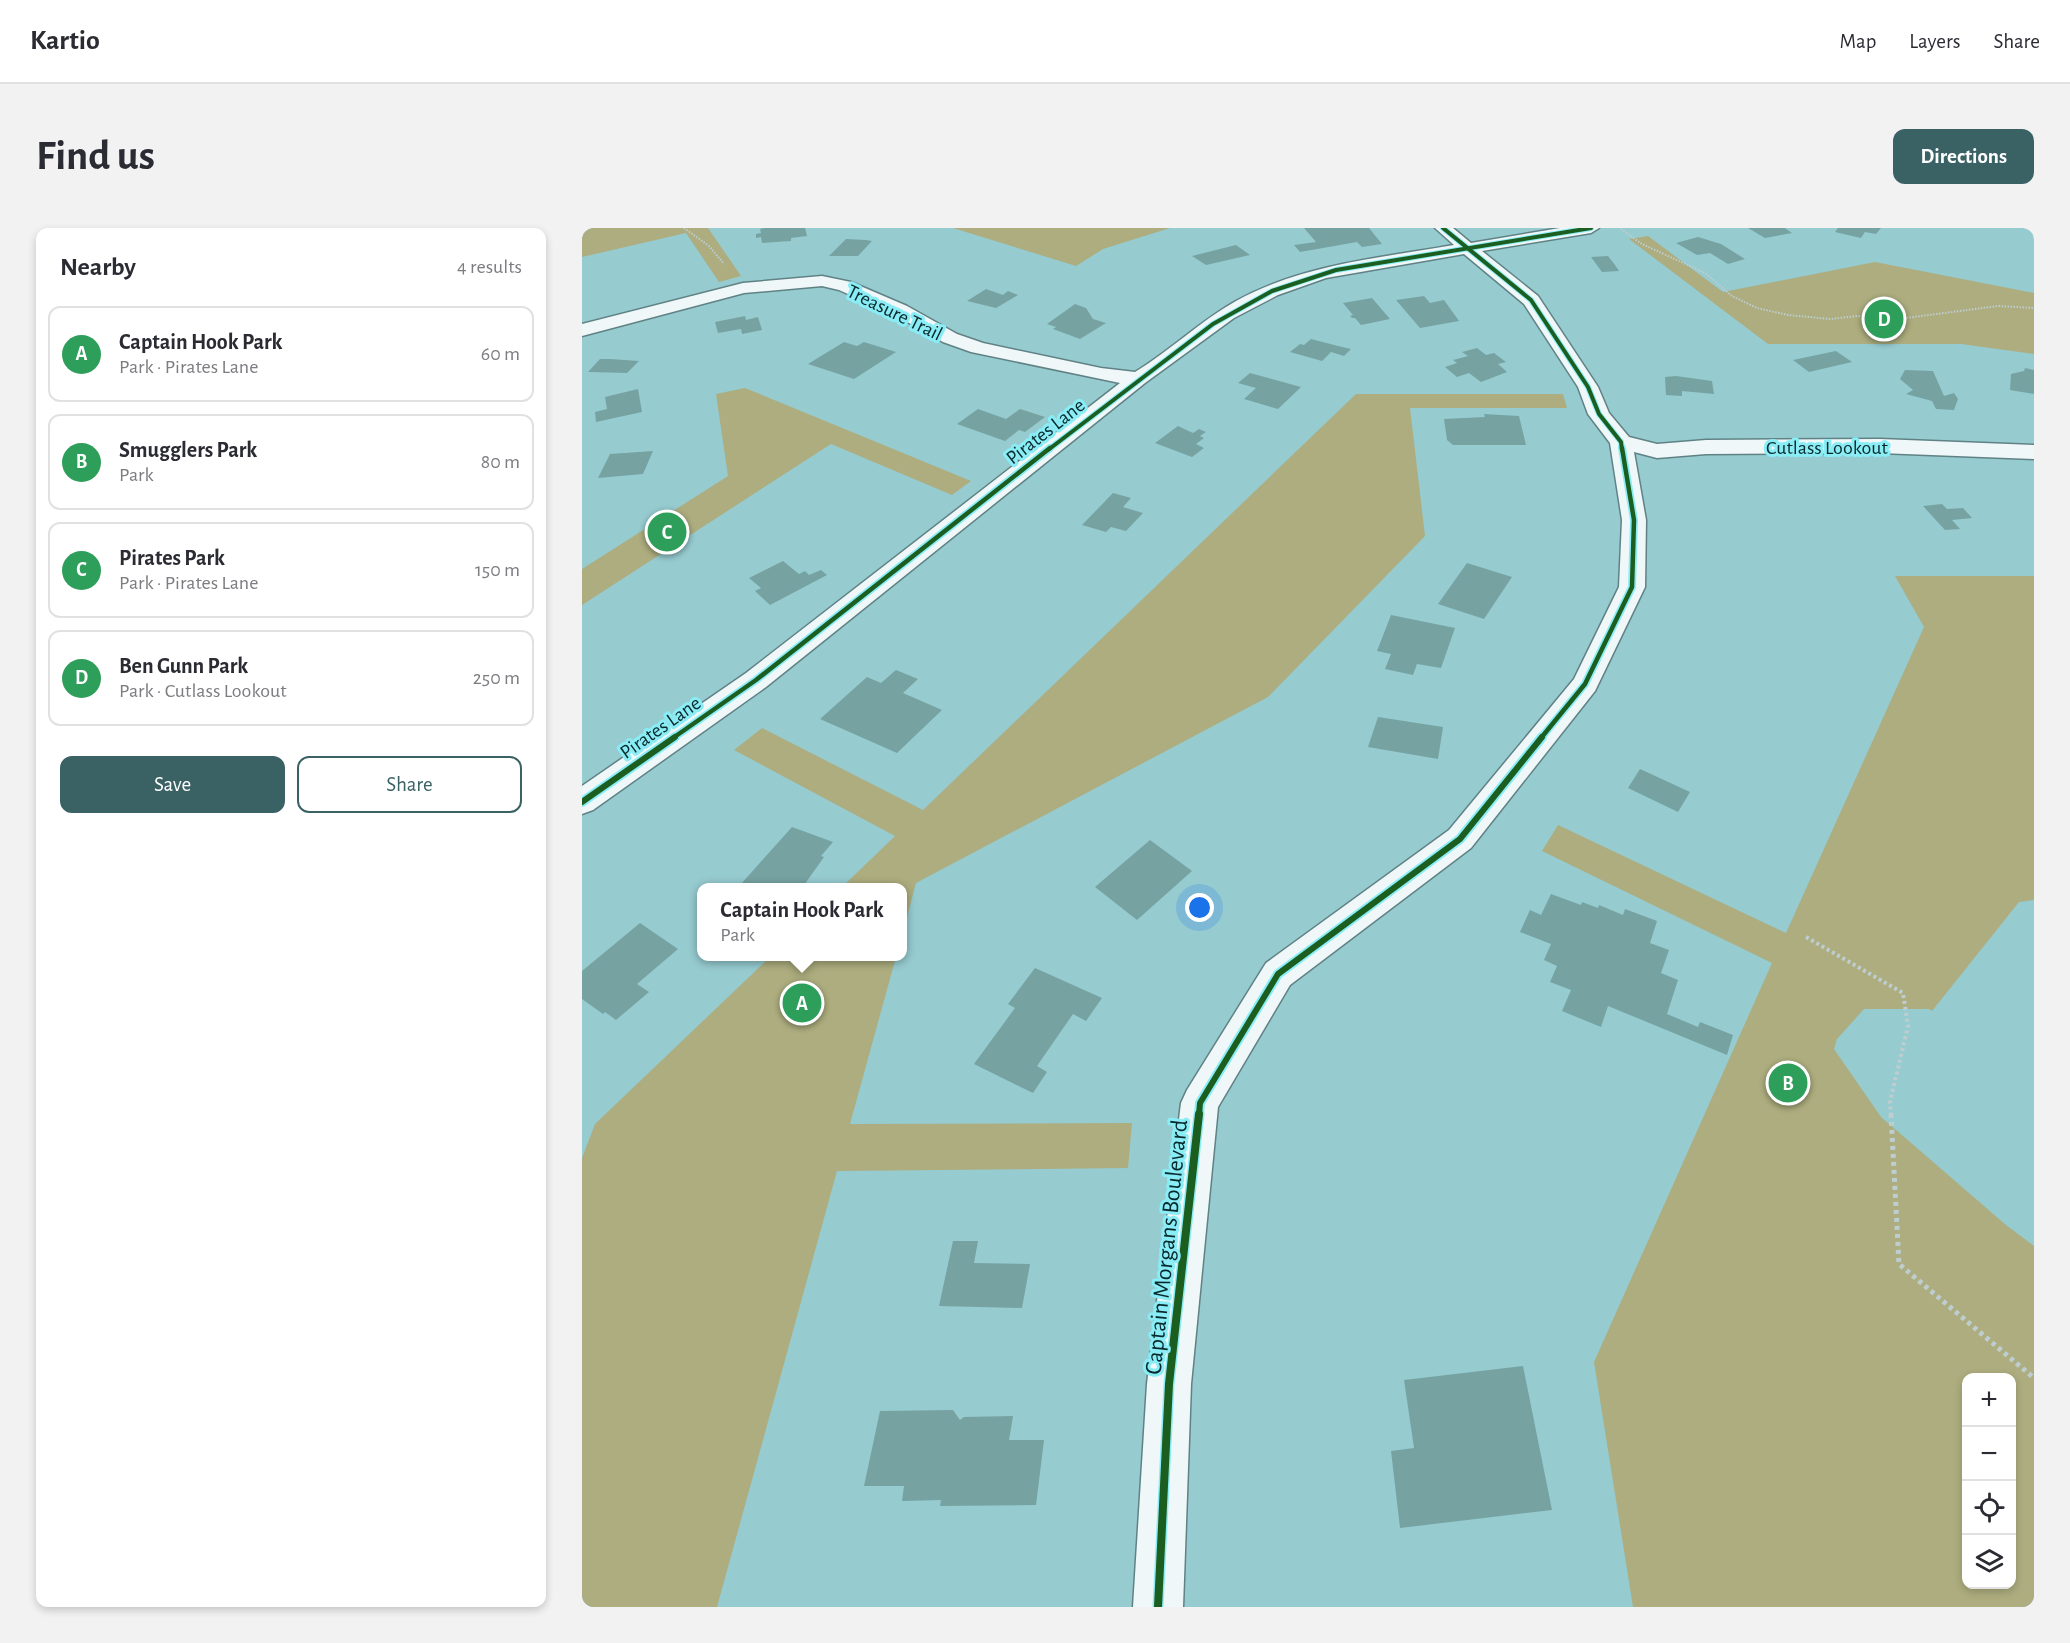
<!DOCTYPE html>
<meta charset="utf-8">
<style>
body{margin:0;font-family:"Alegreya Sans",sans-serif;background:#f2f2f3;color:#2b2b33}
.controls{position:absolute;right:18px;bottom:18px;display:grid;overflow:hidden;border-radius:12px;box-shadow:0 3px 9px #0003}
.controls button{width:54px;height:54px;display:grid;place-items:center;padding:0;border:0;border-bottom:2px solid #e1e1e2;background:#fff;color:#2b2b33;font:30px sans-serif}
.you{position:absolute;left:618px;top:680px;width:21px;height:21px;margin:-15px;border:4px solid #fff;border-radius:50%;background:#1a73e8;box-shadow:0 0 0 9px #1a73e833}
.badge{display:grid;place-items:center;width:39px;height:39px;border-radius:50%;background:#3a6265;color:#fff;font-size:20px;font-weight:700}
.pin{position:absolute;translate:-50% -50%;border:3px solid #fff;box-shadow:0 2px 6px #0006}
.popup{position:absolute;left:115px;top:655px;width:210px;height:78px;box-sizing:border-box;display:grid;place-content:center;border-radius:12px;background:#fff;filter:drop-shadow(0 2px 4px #0005);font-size:20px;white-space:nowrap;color:#7c7c81}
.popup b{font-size:22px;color:#2b2b33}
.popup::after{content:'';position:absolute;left:50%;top:100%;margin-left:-12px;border:12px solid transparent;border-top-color:#fff}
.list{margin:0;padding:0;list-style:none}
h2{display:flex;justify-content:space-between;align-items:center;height:78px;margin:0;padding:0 24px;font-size:26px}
h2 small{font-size:20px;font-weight:400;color:#7c7c81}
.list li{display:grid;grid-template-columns:39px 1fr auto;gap:18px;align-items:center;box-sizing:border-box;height:96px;margin:0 12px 12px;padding:0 12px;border:2px solid #e1e1e2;border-radius:12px}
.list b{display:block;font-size:22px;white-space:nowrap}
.list p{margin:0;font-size:20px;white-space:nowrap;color:#7c7c81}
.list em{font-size:20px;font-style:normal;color:#7c7c81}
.actions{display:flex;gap:12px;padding:18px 24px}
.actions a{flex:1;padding:14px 0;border:2px solid #3a6265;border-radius:12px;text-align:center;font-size:21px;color:#3a6265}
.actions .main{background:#3a6265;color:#fff}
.icon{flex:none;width:33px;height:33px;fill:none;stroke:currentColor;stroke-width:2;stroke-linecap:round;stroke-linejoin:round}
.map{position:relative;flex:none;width:1452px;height:1379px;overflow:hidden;border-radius:12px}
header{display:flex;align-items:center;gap:36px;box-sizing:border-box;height:84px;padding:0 30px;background:#fff;border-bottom:2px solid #e1e1e2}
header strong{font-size:28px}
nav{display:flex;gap:33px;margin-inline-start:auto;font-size:21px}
.intro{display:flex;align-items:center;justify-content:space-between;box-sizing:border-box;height:144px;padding:0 36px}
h1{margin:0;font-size:42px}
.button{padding:15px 27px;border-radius:12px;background:#3a6265;color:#fff;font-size:21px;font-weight:700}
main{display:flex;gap:36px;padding:0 36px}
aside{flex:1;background:#fff;border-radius:12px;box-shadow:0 3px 9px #0003}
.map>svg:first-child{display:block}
.green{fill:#adad7f;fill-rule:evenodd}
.building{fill:#76a3a2}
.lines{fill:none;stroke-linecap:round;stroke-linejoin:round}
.street-casing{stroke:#608285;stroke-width:3}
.path-far2{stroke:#beced0;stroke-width:2;stroke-dasharray:1.5 1.5;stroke-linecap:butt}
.path-far1{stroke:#beced0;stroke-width:4;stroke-dasharray:3 3;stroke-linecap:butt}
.path{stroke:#beced0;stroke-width:5;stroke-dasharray:4 4;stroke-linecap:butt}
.street{fill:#eff7f8;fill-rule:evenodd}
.cycleway-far3-casing{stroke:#8aedf6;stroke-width:6}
.cycleway-far2-casing{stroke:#8aedf6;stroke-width:8}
.cycleway-far1-casing{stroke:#8aedf6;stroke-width:10}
.cycleway-casing{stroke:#8aedf6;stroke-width:11}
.cycleway-far3{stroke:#1b5e20;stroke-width:4}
.cycleway-far2{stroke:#1b5e20;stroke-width:4.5}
.cycleway-far1{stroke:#1b5e20;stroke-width:6}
.cycleway{stroke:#1b5e20;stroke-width:8}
.labels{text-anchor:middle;stroke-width:6;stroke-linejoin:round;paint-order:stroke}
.far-street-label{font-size:20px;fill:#08292b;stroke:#8aedf6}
.street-label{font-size:24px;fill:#08292b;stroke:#8aedf6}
</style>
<header>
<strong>Kartio</strong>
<nav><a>Map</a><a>Layers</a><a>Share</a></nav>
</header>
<div class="intro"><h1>Find us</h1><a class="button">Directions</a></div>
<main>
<aside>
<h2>Nearby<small>4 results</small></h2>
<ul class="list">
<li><span class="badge" style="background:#2e9e5b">A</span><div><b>Captain Hook Park</b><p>Park · Pirates Lane</p></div><em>60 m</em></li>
<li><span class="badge" style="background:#2e9e5b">B</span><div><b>Smugglers Park</b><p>Park</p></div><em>80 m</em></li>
<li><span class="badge" style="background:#2e9e5b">C</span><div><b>Pirates Park</b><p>Park · Pirates Lane</p></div><em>150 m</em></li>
<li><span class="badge" style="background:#2e9e5b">D</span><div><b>Ben Gunn Park</b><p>Park · Cutlass Lookout</p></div><em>250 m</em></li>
</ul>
<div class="actions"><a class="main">Save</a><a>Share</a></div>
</aside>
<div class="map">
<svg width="1452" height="1379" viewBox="0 0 1452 1379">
<rect width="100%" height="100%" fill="#96cbd0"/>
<!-- green -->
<g class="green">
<path d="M0,0h126l33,48 -22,6 -33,-49 -104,24z"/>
<path d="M371,0h217l-67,21 -27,17z"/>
<path d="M1066,8l75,56 152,-30 159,31v61l-73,-10h-193l-139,-105z"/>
<path d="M163,160l226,93 -19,14 -121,-51 -249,161v-36l146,-93 -12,-82z"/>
<path d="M774,166h207l4,14h-157l15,128 -157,161 -352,186 -13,49 -1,-44 -60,-1 53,-51 -161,-86 28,-22 161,82z"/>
<path d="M1313,348h139v324l-15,2 -87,109 -3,-2h-65l-27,30 -3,10 47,68 125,108 28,21v361h-401l-39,-245 178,-399 -230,-112 16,-26 228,108 138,-306zM1384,1150h46v206h-46z"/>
<path d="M188,729h126l-46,167 282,-1 -4,45 -291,3 -120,436h-135v-449l13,-34z"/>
</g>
<!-- building -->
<g class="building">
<path d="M182,0h41l2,8 -16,2v3l-29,2 -1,-6 -5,1v-4l5,-1 -1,-4z"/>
<path d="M722,0h65l13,16 -20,3 -5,-5 -57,10 -6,-7 22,-3z"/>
<path d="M1166,0h37l7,5 -27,5z"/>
<path d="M1256,0h43l-5,6 -11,-2 -4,6 -26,-6z"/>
<path d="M1116,9l23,7 24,15 -17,5 -18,-11 -13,2 -21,-12z"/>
<path d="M264,11l20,1 6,1 -14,15h-29z"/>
<path d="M654,17l14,10 -44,10 -14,-9z"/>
<path d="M1026,28l7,9 4,6 -17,1 -11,-15z"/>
<path d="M404,61l17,6 5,-4 10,4 -22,13 -29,-7z"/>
<path d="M842,68l6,7 14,-3 15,21 -39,7 -24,-28z"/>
<path d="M790,70l18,21 -29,6 -6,-7h-3l-2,-2 3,-1 -10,-12z"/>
<path d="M493,76l11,4 7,11 13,4 -26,16 -27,-10 3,-2 -9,-3z"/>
<path d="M163,88l1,4 12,-3 4,13 -20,4 -1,-5 -23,4 -3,-11z"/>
<path d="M729,111l27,7 13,3 -7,7 -13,-4 -9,9 -32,-9 10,-8 4,1z"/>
<path d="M262,114l13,4 7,-4 32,10 -42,27 -46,-15z"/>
<path d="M895,120l9,7 8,-2 12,9 -8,2 9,8 -26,10 -12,-9 -12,4 -12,-10 12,-4 -4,-3 15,-4 -6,-4z"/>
<path d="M1254,123l16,11 -43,10 -16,-12z"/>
<path d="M18,131h10l29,2 -12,12 -39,-1z"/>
<path d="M1443,140l9,2v24l-24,-4 1,-16 13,-3z"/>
<path d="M1323,142l28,1 11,25 10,-3 4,6 -4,11 -18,-1 -4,-8 -26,-7 7,-4 -13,-11z"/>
<path d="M668,145l51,14 -23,22 -34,-10 12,-11 -18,-5z"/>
<path d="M1094,148l36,5 2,13 -32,-3v5l-16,-1 -1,-18z"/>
<path d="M56,161l4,23 -46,10 -1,-10 12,-3 -2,-12z"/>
<path d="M396,181l28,10 14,-10 25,8 -20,15 -6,-2 -14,11 -48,-17z"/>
<path d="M902,186l35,2 7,29h-73l-6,-5 -3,-21 41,-2z"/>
<path d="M596,198l15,7 6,-4 7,3 -6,4 4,2 -8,6 8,4 -12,9 -37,-14z"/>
<path d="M71,223l-10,23 -45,4 12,-24z"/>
<path d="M531,265l18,5 -8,9 20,6 -17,18 -15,-4 -5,5 -24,-7z"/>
<path d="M1360,276l5,5 16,-1 9,10 -20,2 8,9 -15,1 -22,-24z"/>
<path d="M201,333l16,13 6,-3 4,4 12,-5 6,5 -57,30 -15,-14 6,-3 -12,-10z"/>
<path d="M885,335l45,14 -28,42 -46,-15z"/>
<path d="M809,387l64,13 -14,40 -24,-4 -4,11 -28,-6 6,-15 -14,-3z"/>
<path d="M314,442l22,9 -15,14 39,17 -45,43 -77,-34 47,-42 14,6z"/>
<path d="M796,489l65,10 -5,32 -70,-12z"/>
<path d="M1058,541l50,23 -12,20 -50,-24z"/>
<path d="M210,599l41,15 -12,14 3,1 -22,31h-52l-9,-4z"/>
<path d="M568,612l42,31 -55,49 -42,-33z"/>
<path d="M969,666l30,11 1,-3 16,6 1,-3 24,10 2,-6 32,12 -7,22 19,7 -8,23 17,7 -11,34 31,13 2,-5 33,13 -6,20 -119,-49 -7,21 -39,-16 9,-21 -21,-8 7,-16 -13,-6 7,-16 -31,-12 10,-22 11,5z"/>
<path d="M58,695l38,26 -41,35 12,8 -33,28 -11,-8 -2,2 -21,-15v-28z"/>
<path d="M453,740l67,30 -16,23 -13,-7 -36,52 10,6 -14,21 -59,-29 41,-56 -7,-4z"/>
<path d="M371,1013h25l-4,22 56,1 -8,44 -83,-2z"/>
<path d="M941,1138l29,144 -152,18 -9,-77 23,-3 -10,-68z"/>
<path d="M371,1182l7,10 4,-3 49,-1 -4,24h35l-8,65 -96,1 1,-6 -39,1 2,-15h-40l16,-75z"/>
</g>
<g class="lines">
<defs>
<path id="street" d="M853,0h18l18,15 89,-15h39l-8,5 -109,18 56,45 60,91 11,26 20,24 28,7 49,-4 174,-1 154,6v14l-154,-6 -174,1 -49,4 -23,-6 12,68 -1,67 -50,104 -124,157 -181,137 -72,122 -27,277 -8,223h-50l14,-223 34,-281 6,-13 79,-127 183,-133 125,-151 45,-92 3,-67 -12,-77 -22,-29 -10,-27 -54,-83 -60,-50 -138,24 -48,17 -44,23 -89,65 -379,304 -173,123 -11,4v-28l164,-113 374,-290 -149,-31 -28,-10 -50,-28 -54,-24 -17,-4 -78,7 -162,43v-12l161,-41 79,-7 29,6 56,24 50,28 26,9 118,25 34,4c35,-21 65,-51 101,-71 67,-37 144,-43 218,-56z"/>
</defs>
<!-- street casing -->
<use href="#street" class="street-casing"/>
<!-- path-far2 -->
<g class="path-far2">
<path d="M102,0l25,18 15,18"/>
<path d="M1039,1l21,15 63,29 27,23 25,12 31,7 42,4 27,-3 41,3 100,-13 36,2"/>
</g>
<!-- path-far1 -->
<path class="path-far1" d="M1224,709l97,56 5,33 -18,76 1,13"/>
<!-- path -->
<path class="path" d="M1309,886l8,150 135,114"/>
<!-- street -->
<use href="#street" class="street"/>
<defs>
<g id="cycleway-far3">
<path d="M861,0l88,72 57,87 11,27 22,28 1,8"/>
<path d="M466,222l165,-126 59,-33 64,-21 255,-42"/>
</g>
<g id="cycleway-far2">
<path d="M91,510l83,-58 294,-232"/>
<path d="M959,510l44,-54 47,-97 2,-67 -12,-72"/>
</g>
<g id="cycleway-far1">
<path d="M0,574l93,-65"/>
<path d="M617,887l1,-12 78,-129 182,-135 82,-102"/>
</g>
<path id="cycleway" d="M576,1379l11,-223 30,-270"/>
</defs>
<!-- cycleway-far3 casing -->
<use href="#cycleway-far3" class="cycleway-far3-casing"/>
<!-- cycleway-far2 casing -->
<use href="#cycleway-far2" class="cycleway-far2-casing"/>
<!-- cycleway-far1 casing -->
<use href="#cycleway-far1" class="cycleway-far1-casing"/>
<!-- cycleway casing -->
<use href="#cycleway" class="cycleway-casing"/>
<!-- cycleway-far3 -->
<use href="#cycleway-far3" class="cycleway-far3"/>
<!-- cycleway-far2 -->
<use href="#cycleway-far2" class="cycleway-far2"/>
<!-- cycleway-far1 -->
<use href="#cycleway-far1" class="cycleway-far1"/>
<!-- cycleway -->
<use href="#cycleway" class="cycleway"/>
</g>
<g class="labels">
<!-- far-street labels -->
<g class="far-street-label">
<text transform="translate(313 84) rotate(26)" y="7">Treasure Trail</text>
<text transform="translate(463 203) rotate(-38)" y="7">Pirates Lane</text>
<text x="1245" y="226">Cutlass Lookout</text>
<text transform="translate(78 499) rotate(-35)" y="7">Pirates Lane</text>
</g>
<!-- street labels -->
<g class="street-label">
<text transform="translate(584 1019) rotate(-84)" y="8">Captain Morgans Boulevard</text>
</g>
</g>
</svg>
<div class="controls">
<button>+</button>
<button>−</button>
<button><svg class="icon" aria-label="locate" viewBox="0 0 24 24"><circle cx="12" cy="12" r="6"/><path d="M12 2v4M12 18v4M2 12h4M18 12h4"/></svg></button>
<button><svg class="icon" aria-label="layers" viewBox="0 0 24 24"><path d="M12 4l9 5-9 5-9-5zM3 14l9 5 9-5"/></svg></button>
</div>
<div class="you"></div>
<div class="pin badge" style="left:220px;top:775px;background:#2e9e5b">A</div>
<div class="popup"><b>Captain Hook Park</b>Park</div>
<div class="pin badge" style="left:1206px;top:855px;background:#2e9e5b">B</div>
<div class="pin badge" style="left:85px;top:304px;background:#2e9e5b">C</div>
<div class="pin badge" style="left:1302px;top:91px;background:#2e9e5b">D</div>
</div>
</main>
